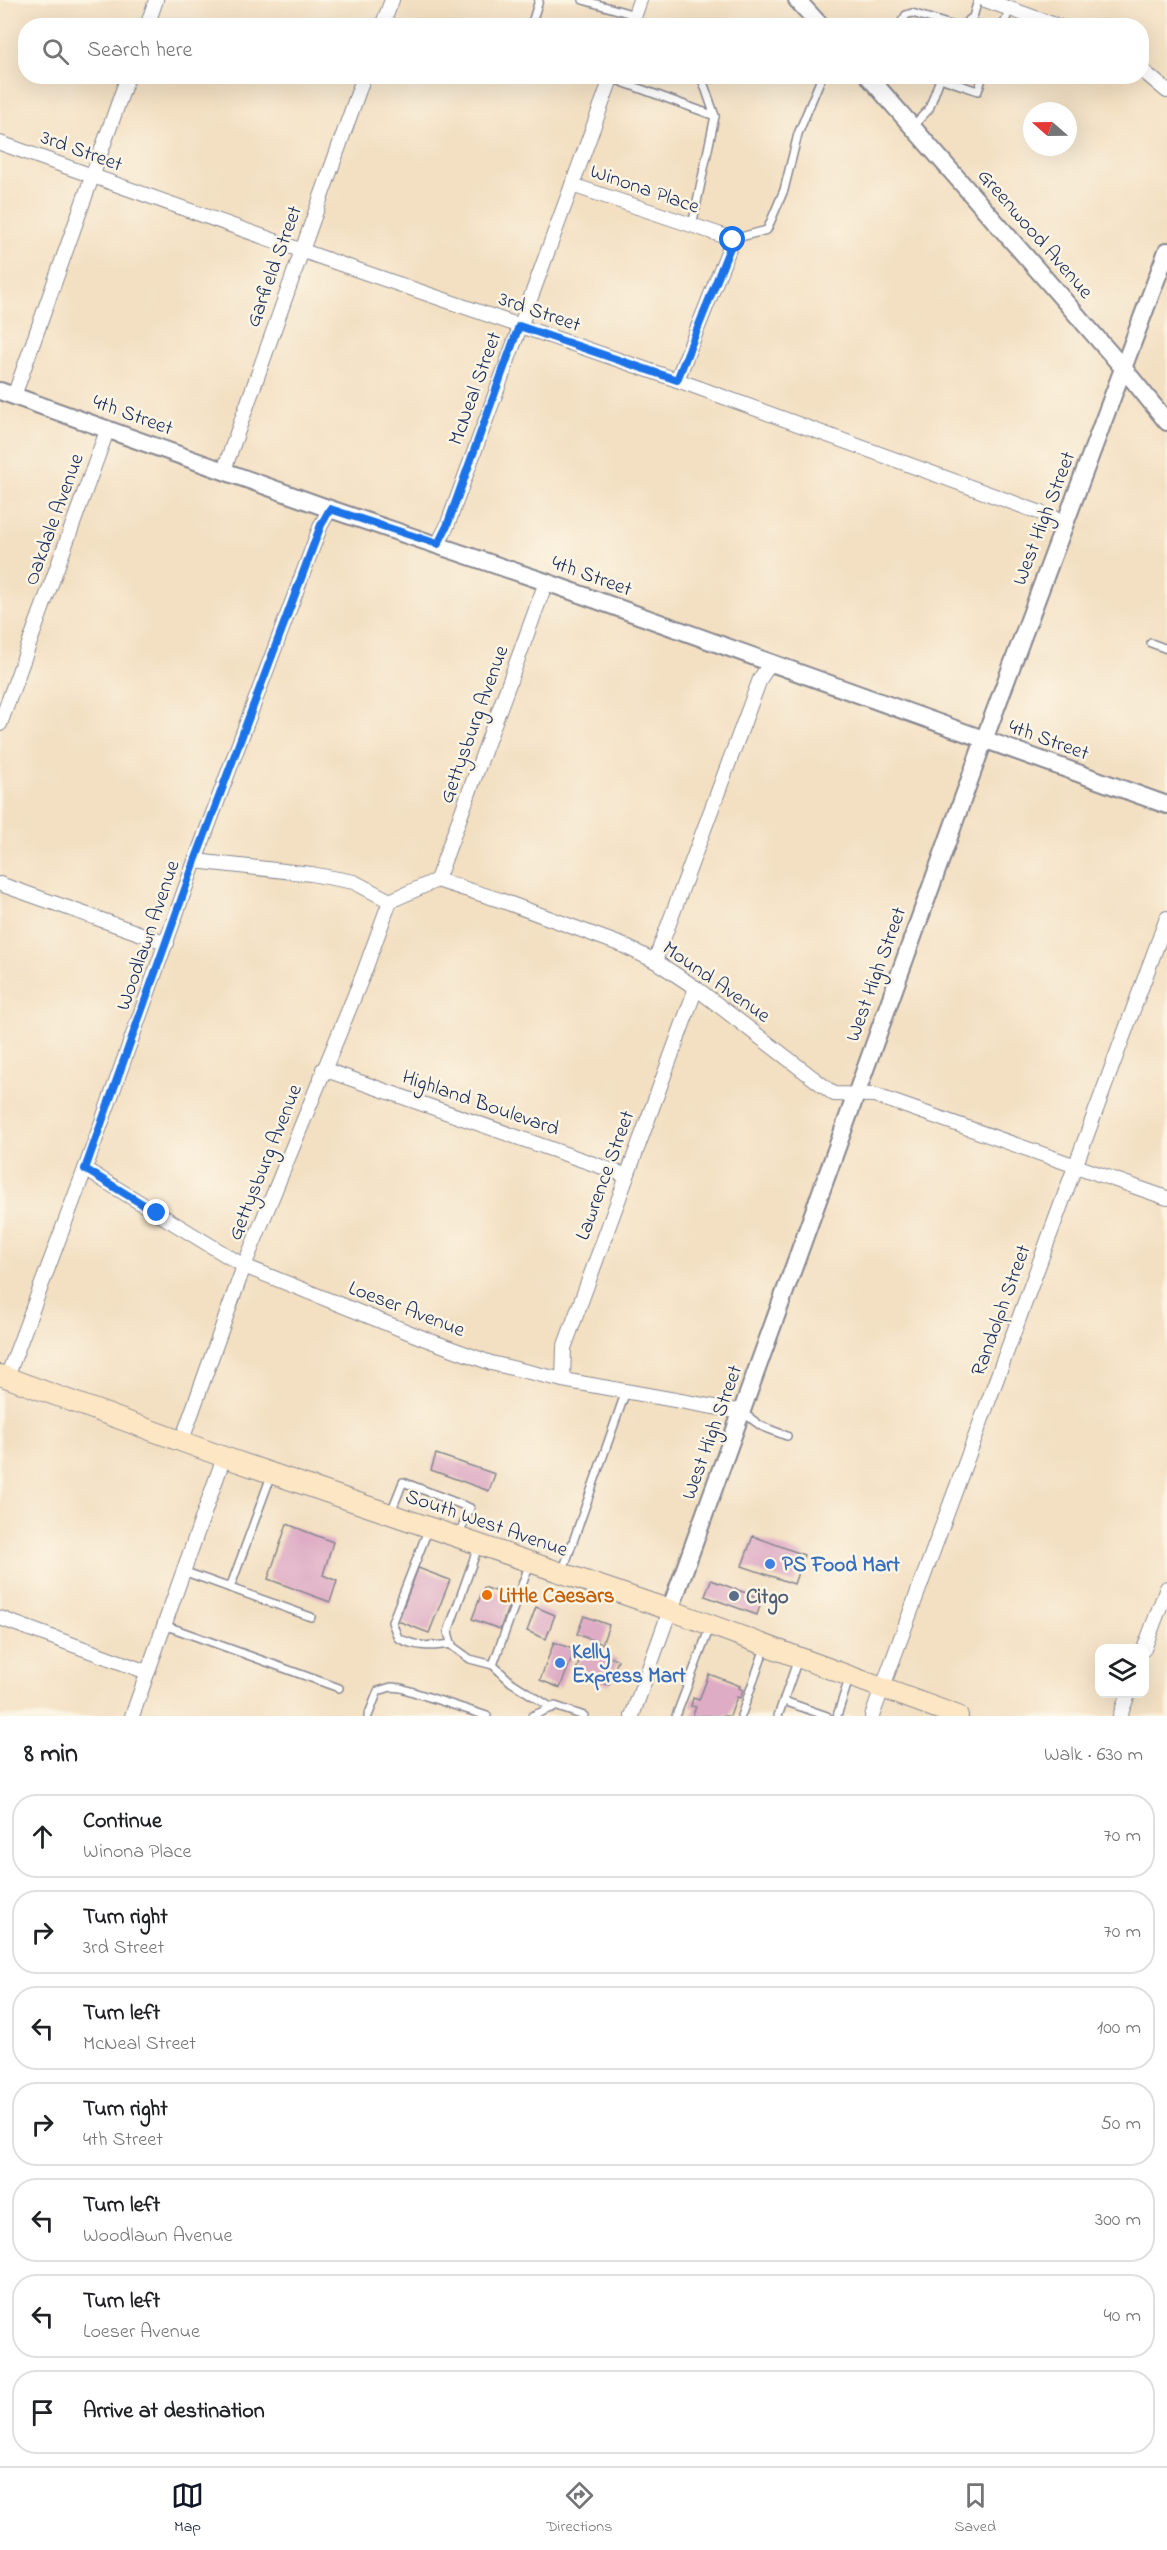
<!DOCTYPE html>
<meta charset="utf-8">
<style>
body{margin:0;font-family:"Indie Flower",sans-serif;background:#f6f6f6;color:#202124}
.controls{position:absolute;right:18px;bottom:18px;display:grid;overflow:hidden;border-radius:12px;box-shadow:0 6px 24px #0002}
.controls button{width:54px;height:54px;display:grid;place-items:center;padding:0;border:0;border-bottom:2px solid #e0e0e0;background:#fff;color:#202124;font:30px sans-serif}
.compass{position:absolute;left:1023px;top:102px;width:54px;height:54px;border-radius:50%;background:#fff;box-shadow:0 6px 24px #0002;rotate:290deg}
.stop{position:absolute;width:18px;height:18px;margin:-14px;border:4px solid #1a73e8;border-radius:50%;background:#fff}
.stop.end{background:#1a73e8;border-color:#fff;box-shadow:0 2px 6px #0008}
.list{margin:0;padding:0;list-style:none}
h2{display:flex;justify-content:space-between;align-items:center;height:78px;margin:0;padding:0 24px;font-size:26px}
h2 small{font-size:20px;font-weight:400;color:#757577}
.list li{display:grid;grid-template-columns:39px 1fr auto;gap:18px;align-items:center;box-sizing:border-box;height:84px;margin:0 12px 12px;padding:0 12px;border:2px solid #e0e0e0;border-radius:24px}
.list b{display:block;font-size:22px;white-space:nowrap}
.list p{margin:0;font-size:20px;white-space:nowrap;color:#757577}
.list em{font-size:20px;font-style:normal;color:#757577}
.icon{flex:none;width:33px;height:33px;fill:none;stroke:currentColor;stroke-width:2;stroke-linecap:round;stroke-linejoin:round}
.map{position:relative;flex:none;width:1167px;height:1716px;overflow:hidden}
.search{position:absolute;background:#fff;box-shadow:0 6px 24px #0002;left:18px;right:18px;top:18px;height:66px;display:flex;align-items:center;gap:15px;box-sizing:border-box;padding:0 21px;border-radius:24px;color:#757577;font-size:22px}
.sheet{height:750px;background:#fff}
nav{display:flex;justify-content:space-around;align-items:center;box-sizing:border-box;height:84px;border-top:2px solid #e0e0e0;background:#fff;font-size:16px;color:#757577}
nav a{display:grid;justify-items:center;gap:3px}
nav .on{color:#111827}
.map>svg:first-child{display:block}
.building{fill:#deacc5}
.lines{fill:none;stroke-linecap:round;stroke-linejoin:round}
.service-casing{stroke:#878790;stroke-width:10}
.minor-casing{stroke:#878790;stroke-width:16}
.tertiary-casing{stroke:#878790;stroke-width:20}
.secondary-casing{stroke:#878790;stroke-width:22}
.service{stroke:#fff;stroke-width:7}
.minor{stroke:#fff;stroke-width:14}
.tertiary{stroke:#fff;stroke-width:16}
.secondary{stroke:#fce6c4;stroke-width:20}
.route{stroke:#1a73e8;stroke-width:8}
.shop-dot{fill:#3f7fe0;stroke:#fcf5e5;stroke-width:2}
.food-dot{fill:#e8710a;stroke:#fcf5e5;stroke-width:2}
.service-dot{fill:#5c6f8a;stroke:#fcf5e5;stroke-width:2}
.labels{text-anchor:middle;stroke-width:5;stroke-linejoin:round;paint-order:stroke}
.street-label{font-size:21px;fill:#1b2f5e;stroke:#fcf5e5}
.shop-label{font-size:21px;font-weight:bold;fill:#366cbe;stroke:#fcf5e5;text-anchor:start}
.food-label{font-size:21px;font-weight:bold;fill:#c56008;stroke:#fcf5e5;text-anchor:start}
.service-label{font-size:21px;font-weight:bold;fill:#4e5e75;stroke:#fcf5e5;text-anchor:start}
</style>
<div class="map">
<svg width="1167" height="1716" viewBox="0 0 1167 1716">
<rect width="100%" height="100%" fill="#fcf5e5"/>
<filter id="ink" filterUnits="userSpaceOnUse"><feTurbulence type="fractalNoise" baseFrequency=".0167" numOctaves="2"/><feDisplacementMap in="SourceGraphic" scale="12" xChannelSelector="R" yChannelSelector="G"/><feConvolveMatrix kernelMatrix="1 2 1 2 8 2 1 2 1" color-interpolation-filters="sRGB"/></filter>
<filter id="wash" filterUnits="userSpaceOnUse"><feTurbulence type="fractalNoise" baseFrequency=".008" numOctaves="4" result="noise"/><feDisplacementMap in="SourceGraphic" scale="24" xChannelSelector="R" yChannelSelector="G"/><feGaussianBlur stdDeviation="1.35" result="paint"/><feColorMatrix in="noise" values="0 0 0 0 0 0 0 0 0 0 0 0 0 0 0 0 0 1.4 0 .05"/><feComposite in="paint" operator="in"/></filter>
<g filter="url(#wash)">
<rect width="100%" height="100%" fill="#f3dfc1"/>
<g id="blocks">
<!-- building -->
<g class="building">
<path d="M436,1454l59,20 -6,17 -58,-21z"/>
<path d="M287,1524l46,18 -10,33 14,6 -7,21 -62,-23z"/>
<path d="M753,1536l51,19 -10,29 -52,-18z"/>
<path d="M418,1568l32,12 -21,53 -31,-12z"/>
<path d="M711,1580l51,19 -5,16 -52,-19z"/>
<path d="M484,1587l28,10 -12,32 -28,-10z"/>
<path d="M536,1607l19,8 -9,24 -19,-8z"/>
<path d="M584,1616l25,9 -7,19 -25,-10z"/>
<path d="M554,1642l21,8 -15,38 -20,-8z"/>
<path d="M584,1648l34,12 -9,25 -34,-12z"/>
<path d="M709,1674l31,12 -1,2 4,2 -3,8 -3,-1 -7,19h-38l4,-9 -5,-1 2,-8 6,2z"/>
</g>
</g>
</g>
<g filter="url(#ink)">
<use href="#blocks" fill-opacity="0" stroke="#878790" stroke-width="1.5"/>
<g class="lines">
<defs>
<g id="service">
<path d="M583,0l52,15"/>
<path d="M531,26l8,-26"/>
<path d="M899,26l7,-11 6,-2 42,13"/>
<path d="M961,26l12,-9 5,-17"/>
<path d="M1003,26l7,-17"/>
<path d="M701,76l14,40"/>
<path d="M611,78l104,38 -23,110"/>
<path d="M940,78l38,13 5,-15"/>
<path d="M913,126l16,-17 12,-33"/>
<path d="M733,239l34,-9 17,-40 14,-56 24,-58"/>
<path d="M1151,643l16,6"/>
<path d="M742,1412l19,14 26,10"/>
<path d="M391,1512l12,-30 67,26 -11,27"/>
<path d="M428,1530l-36,92 6,16c18,9 33,9 54,6"/>
<path d="M478,1547l-30,85 4,14 18,13 23,6 18,17 41,26"/>
<path d="M563,1570l63,-179"/>
<path d="M183,1571l128,46"/>
<path d="M230,1588l41,-112"/>
<path d="M164,1625l175,63"/>
<path d="M493,1665l37,-102"/>
<path d="M784,1701l43,15"/>
<path d="M368,1716l10,-25 13,-4 10,1 86,28"/>
<path d="M532,1716l23,-10 29,10"/>
<path d="M676,1716l34,-89"/>
<path d="M741,1716l24,-68"/>
<path d="M778,1716l20,-57"/>
<path d="M837,1716l12,-37"/>
</g>
<g id="minor">
<path d="M985,0l73,26"/>
<path d="M147,26l9,-26"/>
<path d="M382,26l10,-26"/>
<path d="M631,26l9,-26"/>
<path d="M1142,70l25,21"/>
<path d="M0,143l320,114 357,123 389,142"/>
<path d="M572,185l161,54 -56,141"/>
<path d="M14,396l114,-320"/>
<path d="M224,470l140,-394"/>
<path d="M438,544l9,-18 165,-450"/>
<path d="M0,724l108,-296"/>
<path d="M195,861l116,13 43,8 36,19 47,-21 63,20 122,45 33,16 41,27 138,106 40,1 293,103"/>
<path d="M437,880l109,-298"/>
<path d="M0,884l167,59"/>
<path d="M655,961l105,-282 11,-17"/>
<path d="M323,1069l302,106"/>
<path d="M85,1169l159,97 184,74 63,23 72,17 179,32"/>
<path d="M7,1377l78,-208 110,-308 126,-336 9,-16"/>
<path d="M563,1380l1,-32 132,-360"/>
<path d="M182,1440l62,-174 119,-291 27,-74"/>
<path d="M0,1618l147,54"/>
<path d="M1144,1649l23,-61"/>
<path d="M132,1716l92,-259"/>
<path d="M632,1716l38,-106"/>
<path d="M872,1716l295,-798"/>
<path d="M1120,1716l8,-22"/>
</g>
<g id="tertiary">
<path d="M797,0l24,26"/>
<path d="M868,76l256,293 43,53"/>
<path d="M0,391l330,118 216,73 621,223"/>
<path d="M670,1610l314,-870 183,-489"/>
</g>
<path id="secondary" d="M0,1375l224,82 446,153 288,106"/>
</defs>
<!-- service casing -->
<use href="#service" class="service-casing"/>
<!-- minor casing -->
<use href="#minor" class="minor-casing"/>
<!-- tertiary casing -->
<use href="#tertiary" class="tertiary-casing"/>
<!-- secondary casing -->
<use href="#secondary" class="secondary-casing"/>
<!-- service -->
<use href="#service" class="service"/>
<!-- minor -->
<use href="#minor" class="minor"/>
<!-- tertiary -->
<use href="#tertiary" class="tertiary"/>
<!-- secondary -->
<use href="#secondary" class="secondary"/>
</g>
</g>
<g class="lines" filter="url(#ink)">
<!-- route -->
<path class="route" d="M157,1213l-72,-44 110,-308 126,-336 9,-16 108,35 9,-18 72,-200 158,54 56,-140"/>
</g>
<!-- markers -->
<g class="shop-dot">
<circle cx="770" cy="1564" r="6"/>
<circle cx="560" cy="1663" r="6"/>
</g>
<circle class="food-dot" cx="487" cy="1595" r="6"/>
<circle class="service-dot" cx="734" cy="1596" r="6"/>
<g class="labels">
<!-- street labels -->
<g class="street-label">
<text transform="translate(82 150) rotate(20)" y="7">3rd Street</text>
<text transform="translate(645 188) rotate(19)" y="7">Winona Place</text>
<text transform="translate(1036 233) rotate(49)" y="7">Greenwood Avenue</text>
<text transform="translate(273 266) rotate(-70)" y="7">Garfield Street</text>
<text transform="translate(540 311) rotate(19)" y="7">3rd Street</text>
<text transform="translate(474 388) rotate(-70)" y="7">McNeal Street</text>
<text transform="translate(133 414) rotate(20)" y="7">4th Street</text>
<text transform="translate(1043 518) rotate(-69)" y="7">West High Street</text>
<text transform="translate(53 519) rotate(-70)" y="7">Oakdale Avenue</text>
<text transform="translate(592 575) rotate(20)" y="7">4th Street</text>
<text transform="translate(473 724) rotate(-70)" y="7">Gettysburg Avenue</text>
<text transform="translate(1049 739) rotate(20)" y="7">4th Street</text>
<text transform="translate(147 935) rotate(-71)" y="7">Woodlawn Avenue</text>
<text transform="translate(875 974) rotate(-70)" y="7">West High Street</text>
<text transform="translate(717 981) rotate(35)" y="7">Mound Avenue</text>
<text transform="translate(481 1102) rotate(19)" y="7">Highland Boulevard</text>
<text transform="translate(264 1162) rotate(-68)" y="7">Gettysburg Avenue</text>
<text transform="translate(604 1175) rotate(-70)" y="7">Lawrence Street</text>
<text transform="translate(407 1308) rotate(21)" y="7">Loeser Avenue</text>
<text transform="translate(1000 1310) rotate(-70)" y="7">Randolph Street</text>
<text transform="translate(711 1432) rotate(-70)" y="7">West High Street</text>
<text transform="translate(487 1522) rotate(19)" y="7">South West Avenue</text>
</g>
<!-- shop labels -->
<g class="shop-label">
<text x="782" y="1571">PS Food Mart</text>
<text x="572" y="1658">Kelly<tspan x="572" dy="24">Express Mart</tspan></text>
</g>
<!-- food labels -->
<g class="food-label">
<text x="499" y="1602">Little Caesars</text>
</g>
<!-- service labels -->
<g class="service-label">
<text x="746" y="1603">Citgo</text>
</g>
</g>
</svg>
<div class="controls">
<button><svg class="icon" aria-label="layers" viewBox="0 0 24 24"><path d="M12 4l9 5-9 5-9-5zM3 14l9 5 9-5"/></svg></button>
</div>
<svg class="compass" viewBox="-18 -18 36 36"><path d="M0-13l5 13h-10z" fill="#e53935"/><path d="M0 13l5-13h-10z" fill="#757577"/></svg>
<div class="stop" style="left:733px;top:240px"></div>
<div class="stop end" style="left:157px;top:1213px"></div>
<div class="search"><svg class="icon" aria-label="search" viewBox="0 0 24 24"><circle cx="10" cy="10" r="6"/><path d="M15 15l6 6"/></svg>Search here</div>
</div>
<section class="sheet">
<h2>8 min<small>Walk · 630 m</small></h2>
<ul class="list">
<li><svg class="icon" aria-label="ahead" viewBox="0 0 24 24"><path d="M12 20V5M6 11l6-6 6 6"/></svg><div><b>Continue</b><p>Winona Place</p></div><em>70 m</em></li>
<li><svg class="icon" aria-label="right" viewBox="0 0 24 24"><path d="M7 20v-9h11M14 6l5 5-5 5"/></svg><div><b>Turn right</b><p>3rd Street</p></div><em>70 m</em></li>
<li><svg class="icon" aria-label="left" viewBox="0 0 24 24"><path d="M17 20v-9H6M10 6l-5 5 5 5"/></svg><div><b>Turn left</b><p>McNeal Street</p></div><em>100 m</em></li>
<li><svg class="icon" aria-label="right" viewBox="0 0 24 24"><path d="M7 20v-9h11M14 6l5 5-5 5"/></svg><div><b>Turn right</b><p>4th Street</p></div><em>50 m</em></li>
<li><svg class="icon" aria-label="left" viewBox="0 0 24 24"><path d="M17 20v-9H6M10 6l-5 5 5 5"/></svg><div><b>Turn left</b><p>Woodlawn Avenue</p></div><em>300 m</em></li>
<li><svg class="icon" aria-label="left" viewBox="0 0 24 24"><path d="M17 20v-9H6M10 6l-5 5 5 5"/></svg><div><b>Turn left</b><p>Loeser Avenue</p></div><em>40 m</em></li>
<li><svg class="icon" aria-label="arrive" viewBox="0 0 24 24"><path d="M6 21V4h12l-3 4 3 4H6"/></svg><div><b>Arrive at destination</b></div></li>
</ul>
</section>
<nav>
<a class="on"><svg class="icon" aria-label="map" viewBox="0 0 24 24"><path d="M3 6l6-2 6 2 6-2v14l-6 2-6-2-6 2zM9 4v14M15 6v14"/></svg>Map</a>
<a><svg class="icon" aria-label="directions" viewBox="0 0 24 24"><path d="M12 3l9 9-9 9-9-9zM9 14v-3h6M13 9l2 2-2 2"/></svg>Directions</a>
<a><svg class="icon" aria-label="saved" viewBox="0 0 24 24"><path d="M7 4h10v16l-5-4-5 4z"/></svg>Saved</a>
</nav>
